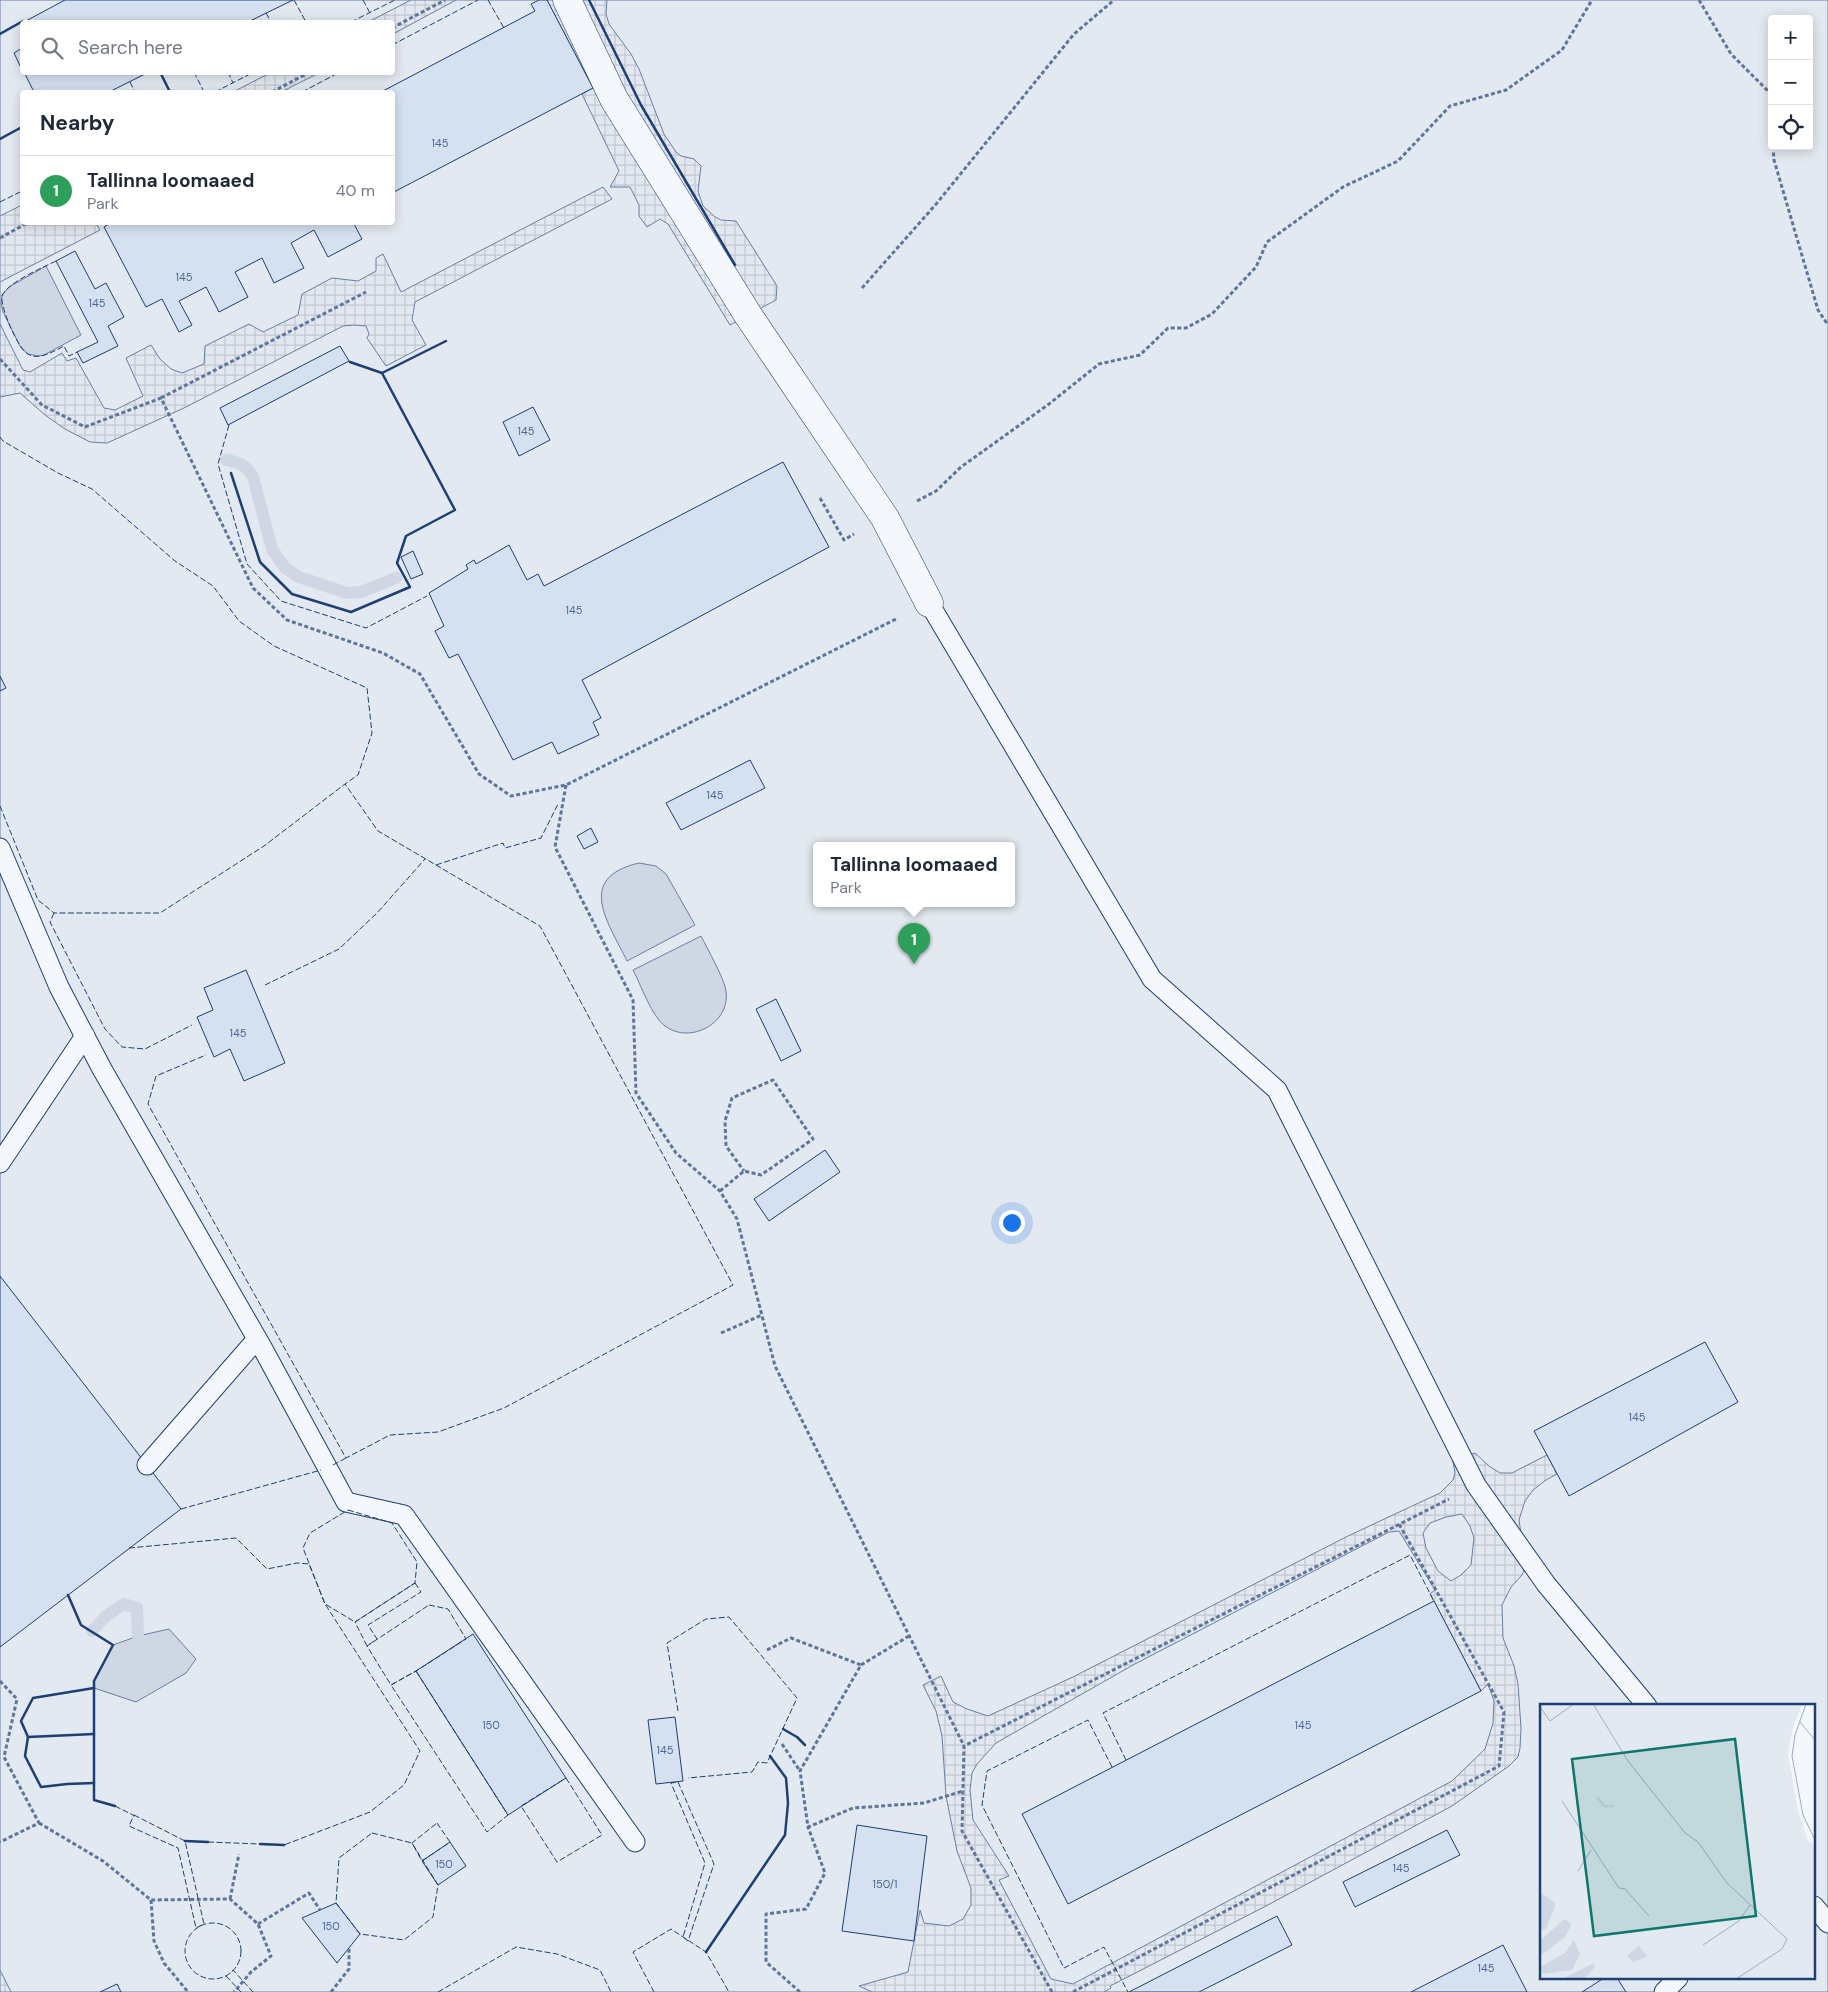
<!DOCTYPE html>
<meta charset="utf-8">
<style>
body{margin:0;font-family:"DM Sans",sans-serif;background:#f6f6f7;color:#1f2937}
.controls{position:absolute;right:15px;top:15px;display:grid;overflow:hidden;border-radius:5px;box-shadow:0 2px 12px #0003}
.controls button{width:45px;height:45px;display:grid;place-items:center;padding:0;border:0;border-bottom:1px solid #e0e1e3;background:#fff;color:#1f2937;font:25px sans-serif}
.you{position:absolute;left:1011px;top:1222px;width:18px;height:18px;margin:-12px;border:4px solid #fff;border-radius:50%;background:#1a73e8;box-shadow:0 0 0 8px #1a73e833}
.badge{display:grid;place-items:center;width:32px;height:32px;border-radius:50%;background:#2563eb;color:#fff;font-size:16px;font-weight:700}
.pin{position:absolute;translate:-50% -41px;filter:drop-shadow(0 1px 2px #0008)}
.pin::after{content:'';position:absolute;top:26px;width:18px;height:15px;background:inherit;clip-path:polygon(0 0,100% 0,50% 100%)}
.popup{position:absolute;left:813px;top:842px;width:202px;height:65px;box-sizing:border-box;display:grid;place-content:center;border-radius:5px;background:#fff;filter:drop-shadow(0 1px 4px #0005);font-size:16px;white-space:nowrap;color:#747a83}
.popup b{font-size:19px;color:#1f2937}
.popup::after{content:'';position:absolute;left:50%;top:100%;margin-left:-10px;border:10px solid transparent;border-top-color:#fff}
.list{margin:0;padding:0;list-style:none}
h2{display:flex;justify-content:space-between;align-items:center;height:65px;margin:0;padding:0 20px;font-size:21px}
h2 small{font-size:16px;font-weight:400;color:#747a83}
.list li{display:grid;grid-template-columns:32px 1fr auto;gap:15px;align-items:center;box-sizing:border-box;height:70px;padding:0 20px;border-top:1px solid #e0e1e3}
.list b{display:block;font-size:19px;white-space:nowrap}
.list p{margin:0;font-size:16px;white-space:nowrap;color:#747a83}
.list em{font-size:16px;font-style:normal;color:#747a83}
.icon{flex:none;width:28px;height:28px;fill:none;stroke:currentColor;stroke-width:2;stroke-linecap:round;stroke-linejoin:round}
.map{position:relative;flex:none;width:1828px;height:1992px;overflow:hidden}
.search{position:absolute;background:#fff;box-shadow:0 2px 12px #0003;left:20px;top:20px;width:375px;height:55px;display:flex;align-items:center;gap:12px;box-sizing:border-box;padding:0 18px;border-radius:5px;color:#747a83;font-size:19px}
.panel{position:absolute;background:#fff;box-shadow:0 2px 12px #0003;left:20px;top:90px;width:375px;height:135px;border-radius:5px}
.map>svg:first-child{display:block}
.park{fill:#e3e9f0;stroke:#687fa3;fill-rule:evenodd}
.plaza{fill:url(#plaza-grid);stroke:#687fa3;fill-rule:evenodd}
.water{fill:#cfd7e4;stroke:#687fa3}
.lines{fill:none;stroke-linecap:round;stroke-linejoin:round}
.stream{stroke:#cfd7e4;stroke-width:12}
.building{fill:#d5e0f0;stroke:#1d3f73}
.service-casing{stroke:#1d3f73;stroke-width:21}
.pedestrian-casing{stroke:#1d3f73;stroke-width:29}
.path{stroke:#5e769c;stroke-width:3;stroke-dasharray:4 2.5;stroke-linecap:butt}
.service{stroke:#f4f7fb;stroke-width:19}
.pedestrian{stroke:#f4f7fb;stroke-width:28}
.fence{stroke:#1d3f73;stroke-width:1;stroke-dasharray:6 2.5;stroke-linecap:butt}
.wall{stroke:#1d3f73;stroke-width:2.5}
.labels{text-anchor:middle;stroke-width:4;stroke-linejoin:round;paint-order:stroke}
.number-label{font-size:11px;fill:#4b6792}
.inset-river{fill:none;stroke:#cfd7e4;stroke-width:2.5}
.inset-road{fill:none;stroke:#9eadc5;stroke-width:1}
.view{fill:#0f766e;fill-opacity:0.15;stroke:#0f766e;stroke-width:2.5}
.inset-edge{fill:none;stroke:#1d3f73;stroke-width:2.5}
</style>
<div class="map">
<svg width="1828" height="1992" viewBox="0 0 1828 1992">
<defs>
<pattern id="plaza-grid" width="8" height="8" patternUnits="userSpaceOnUse" patternTransform="scale(1.25)"><rect width="8" height="8" fill="#e3e8f0"/><path d="M0 4h8M4 0v8" fill="none" stroke="#c2c8d1"/></pattern>
</defs>
<rect width="100%" height="100%" fill="#f4f7fb"/>
<!-- park -->
<path class="park" d="M0,0h1828v1992h-1828zM1772,19h37v127h-37zM22,22h370v50h-370zM22,92h370v130h-370zM816,845h196v58h-196zM1542,1706h272v272h-272z"/>
<!-- plaza -->
<g class="plaza">
<path d="M411,0h45l-63,34 -1,-12h-24z"/>
<path d="M547,0h60l-1,14 3,10 22,30 8,15 25,65 12,18 5,4 13,3 7,7 -3,25 5,15 12,11 6,3 15,1 41,65 -1,14 -46,25 -62,-101 -8,-5 -13,8 -8,-11v-11l-9,-18h-20l9,-16 -37,-77 11,-6z"/>
<path d="M272,72h47v1l-38,19h-48z"/>
<path d="M603,187l9,12 -197,103 -3,18 14,25 -40,21 -19,-28 2,-4 -3,-8 -12,-1 -11,1 -159,82 -77,35 -17,-1 -25,-13 -20,-14 -25,-22 -20,4v-73l23,46 7,2 32,-19 5,8 9,-3 28,50 11,2 28,-14 -17,-38 25,-13 9,14 11,10 11,4 22,-9 1,-18 44,-22 14,8 35,-17 4,-21 30,-16 26,3 18,-10v-13l7,-4 18,38z"/>
<path d="M22,205v17l74,1 4,7 -100,52v-66z"/>
<path d="M1475,1453l14,13 11,7h12l35,-18 10,19 -11,6 -13,10 -8,11 -6,19 7,46 -4,9 -11,12 -9,18 1,33 11,28 4,18 3,44 -1,20 -2,9 -9,9 -57,40 -186,100 -156,80 1,2 -7,4h-232l-13,-6 49,-14 12,-62 4,13 25,3 14,-7 8,-14v-17l-14,-37 -11,-55 -4,-60 -6,-25 -13,-26 18,-9 12,26 14,7 21,7 85,-39 275,-141 92,-43 13,-13 2,-7 -2,-12zM1462,1514l8,12 4,12 -3,27 -10,10 -10,6 -13,-10 -12,-23 -3,-15 7,-10 16,-6zM1399,1531l36,59 -5,4 51,97 7,-7 6,17 -1,22 -8,26 -33,32 -379,203 -22,-5 -52,-99 10,-4 -36,-56 -3,-30 2,-17 5,-9 19,-21 137,-78 256,-133z"/>
<path d="M0,1970l11,22h-11z"/>
</g>
<!-- water -->
<g class="water">
<path d="M46,266l35,69 -37,20 -6,1 -10,-2 -7,-6 -18,-36 -2,-9 1,-8 7,-8z"/>
<path d="M639,863l17,3 10,8 29,51 -68,36c-19,-39 -52,-83 12,-98z"/>
<path d="M701,936c6,12 24,44 25,55 5,32 -36,54 -61,35 -13,-9 -24,-41 -32,-56z"/>
<path d="M169,1629l27,30 -10,14 -50,29 -42,-14v-7l19,-36 25,-9z"/>
</g>
<g class="lines">
<!-- stream -->
<g class="stream">
<path d="M226,460c13,2 20,5 27,17l19,72 13,19 14,9 48,16 14,-1 35,-14"/>
<path d="M92,1631l14,-15 18,-12 13,4 1,28"/>
</g>
</g>
<!-- building -->
<g class="building">
<path d="M65,0h228l-45,22h-224z"/>
<path d="M539,0h8l46,88 -201,105v-101h-11l154,-81 -4,-7z"/>
<path d="M22,48v22l-8,-17z"/>
<path d="M24,72h125l-40,20h-75z"/>
<path d="M112,222h241l9,17 -34,18 -14,-27 -23,13 13,25 -30,15 -12,-25 -27,14 13,25 -29,15 -13,-25 -27,14 13,24 -13,7 -17,-33 -16,8 -42,-80z"/>
<path d="M75,251l20,38 11,-6 18,34 -16,9 10,20 -35,17 -6,-11 21,-10 -42,-81z"/>
<path d="M340,346l9,15 -121,64 -8,-17z"/>
<path d="M533,407l17,33 -31,16 -16,-34z"/>
<path d="M783,462l46,85 -247,133 19,38 -8,4 6,13 -41,19 -6,-12 -39,18 -55,-106 -9,4 -14,-27 9,-5 -15,-33 39,-24 -2,-4 8,-5 2,4 33,-19 18,35 11,-6 6,12z"/>
<path d="M413,551l10,23 -12,5 -10,-22z"/>
<path d="M0,676l6,12 -6,3z"/>
<path d="M750,760l15,28 -84,42 -15,-27z"/>
<path d="M591,828l7,14 -14,7 -7,-13z"/>
<path d="M246,970l39,93 -41,18 -14,-32 -16,8 -17,-40 16,-7 -9,-22z"/>
<path d="M776,999l25,52 -20,10 -25,-52z"/>
<path d="M825,1150l15,22 -71,49 -15,-22z"/>
<path d="M0,1276l181,233 -181,138z"/>
<path d="M1705,1342l33,60 -169,94 -35,-65z"/>
<path d="M1434,1601l47,90 -413,213 -46,-90z"/>
<path d="M473,1634l93,144 -58,37 -92,-144z"/>
<path d="M675,1717l8,64 -27,3 -8,-64z"/>
<path d="M857,1825l70,11 -13,105 -72,-10z"/>
<path d="M1447,1830l13,25 -105,52 -12,-25z"/>
<path d="M450,1842l16,24 -28,19 -16,-24z"/>
<path d="M336,1903l24,31 -23,29 -35,-45z"/>
<path d="M1277,1916l15,29 -93,47h-70z"/>
<path d="M1503,1945l24,47h-116z"/>
<path d="M1604,1978h13l9,14h-44z"/>
<path d="M117,1984l4,8h-21z"/>
</g>
<g class="lines">
<defs>
<g id="service">
<path d="M929,603l223,376 125,111 199,395 70,99 101,122"/>
<path d="M0,848l59,139 43,82 161,280 83,153 58,13 231,327"/>
<path d="M0,1163l85,-127"/>
<path d="M147,1465l110,-126"/>
<path d="M1814,1906l14,17"/>
<path d="M1664,1992l14,-14"/>
</g>
<path id="pedestrian" d="M567,0l47,99 134,216 137,203 44,85"/>
</defs>
<!-- service casing -->
<use href="#service" class="service-casing"/>
<!-- pedestrian casing -->
<use href="#pedestrian" class="pedestrian-casing"/>
<!-- path -->
<g class="path">
<path d="M1699,0l32,54 39,39 2,31"/>
<path d="M392,28l53,-28"/>
<path d="M272,92l38,-20"/>
<path d="M1773,146l1,14 44,150 10,15"/>
<path d="M0,238l29,-16"/>
<path d="M862,288l75,-85 137,-169 40,-34"/>
<path d="M0,359l42,46 43,22 76,-29 92,190 34,32 96,33 37,21 59,100 32,22 55,-11 332,-167"/>
<path d="M161,398l205,-106"/>
<path d="M820,498l24,42 10,-6"/>
<path d="M917,501l19,-10 25,-24 88,-63 50,-40 41,-9 28,-27h18l26,-14 44,-47 11,-25 76,-55 55,-26 52,-55 56,-16 56,-40 30,-50"/>
<path d="M566,785l-11,62 78,153 3,93 40,60 44,38 17,28 38,147 189,380"/>
<path d="M720,1191l24,-20 17,4 52,-36 -40,-59 -41,18 -7,23 1,25 18,25"/>
<path d="M721,1333l41,-18"/>
<path d="M909,1636l-48,29 -61,106 8,56 45,-19 71,-5 39,-12"/>
<path d="M767,1650l24,-12 70,27"/>
<path d="M0,1681l17,18 -13,58 35,66 -39,19"/>
<path d="M782,1744l18,27"/>
<path d="M39,1823l64,38 48,39 79,-1 28,25 13,32 -20,16 -17,20"/>
<path d="M230,1899l9,-45"/>
<path d="M151,1900l3,41 10,22 24,29"/>
<path d="M258,1924l51,-31 11,17"/>
<path d="M331,1992l18,-23v-20"/>
<path d="M800,1992l-34,-30v-48l40,-5 19,-36 -17,-46"/>
<path d="M1052,1992l-90,-161 2,-85 485,-247"/>
<path d="M1073,1992l426,-226 5,-54 -105,-188"/>
</g>
<!-- service -->
<use href="#service" class="service"/>
<!-- pedestrian -->
<use href="#pedestrian" class="pedestrian"/>
<!-- fence -->
<g class="fence">
<path d="M294,0l12,22"/>
<path d="M363,0l7,13"/>
<path d="M488,0l16,28"/>
<path d="M266,13l5,9"/>
<path d="M351,22l44,-22"/>
<path d="M392,45l86,-45"/>
<path d="M194,72l10,20"/>
<path d="M228,72l5,11"/>
<path d="M130,82l5,10"/>
<path d="M215,92l39,-20"/>
<path d="M302,92l38,-20"/>
<path d="M0,202l22,-11"/>
<path d="M56,261c-14,7 -48,21 -54,35 -2,11 16,53 26,58 11,7 26,-3 36,-8l5,10 8,-4"/>
<path d="M229,425l-11,39 29,100 34,37 85,27 61,-32"/>
<path d="M0,437l3,4 55,32 34,16 83,72 38,25 26,35 35,25 93,42 5,45 -14,42 -13,9"/>
<path d="M0,806l38,94 16,13h106l104,-67 81,-62 33,47 162,95 193,359 -229,123 -66,24 -48,3 -44,23 -198,-354 8,-28 50,-21"/>
<path d="M436,865l67,-22 2,5 36,-10 17,-34"/>
<path d="M54,913l-4,9 55,107 17,18 23,2 47,-24"/>
<path d="M265,985l74,-36 38,-36 48,-54"/>
<path d="M333,1465l13,-7"/>
<path d="M181,1509l140,-39"/>
<path d="M348,1510l44,13 25,39 -2,21 -60,39 -30,-18 -22,-56 7,-15z"/>
<path d="M129,1548l107,-10 31,31 30,-6 12,1 16,40 95,147 -16,34 -34,27 -86,33"/>
<path d="M415,1583l6,9 -53,33 9,14 -10,7 -12,-24z"/>
<path d="M429,1605l19,4 18,30 -50,32 -25,14 -24,-39z"/>
<path d="M416,1671l92,144 -21,17 -96,-147z"/>
<path d="M678,1711l-11,-68 39,-24 23,-2 68,81 -30,65 -9,-1 -6,10 -64,6"/>
<path d="M1126,1760l-23,-47 307,-158 24,46"/>
<path d="M1112,1767l-24,-47 -101,51 -5,34 82,163 40,-21 24,45"/>
<path d="M566,1778l36,57 -45,27 -36,-56z"/>
<path d="M678,1782l36,82 -26,77 -5,-4 22,-74 -34,-80z"/>
<path d="M115,1806l20,10"/>
<path d="M134,1815l51,26 19,83 -8,4 -18,-80 -49,-22z"/>
<path d="M437,1823l13,19 -28,19 -10,-18z"/>
<path d="M372,1833l40,10 26,42 -5,32 -29,23 -44,-6 -24,-31 3,-45z"/>
<path d="M208,1842l52,2"/>
<circle cx="213" cy="1951" r="28"/>
<path d="M232,1971l1,-1 20,22"/>
<path d="M226,1976l15,16"/>
<path d="M438,1992l78,-45 41,7 43,16 11,22"/>
<path d="M654,1992l-21,-40 38,-23 35,23 23,40"/>
</g>
<!-- wall -->
<g class="wall">
<path d="M589,0l52,105 94,160"/>
<path d="M0,34l23,-13"/>
<path d="M160,72l10,20"/>
<path d="M0,139l22,-12"/>
<path d="M382,373l64,-32"/>
<path d="M231,473l29,89 32,32 59,18 59,-25 -13,-24 9,-27 49,-26 -73,-137 -32,-11"/>
<path d="M68,1595l13,30 32,20 -19,36v119l21,6"/>
<path d="M783,1729l14,8 8,8"/>
<path d="M28,1737l66,-3"/>
<path d="M94,1783l-27,1 -26,3 -16,-31 3,-19 -7,-16 12,-23 61,-10"/>
<path d="M185,1841l23,1"/>
<path d="M260,1844l24,1"/>
<path d="M706,1952l79,-117 3,-32 -2,-25 -16,-22"/>
</g>
</g>
<g class="labels">
<!-- number labels -->
<g class="number-label">
<text x="440" y="147">145</text>
<text x="184" y="281">145</text>
<text x="97" y="307">145</text>
<text x="526" y="435">145</text>
<text x="574" y="614">145</text>
<text x="715" y="799">145</text>
<text x="238" y="1037">145</text>
<text x="1637" y="1421">145</text>
<text x="491" y="1729">150</text>
<text x="1303" y="1729">145</text>
<text x="665" y="1754">145</text>
<text x="444" y="1868">150</text>
<text x="1401" y="1872">145</text>
<text x="885" y="1888">150/1</text>
<text x="331" y="1930">150</text>
<text x="1486" y="1972">145</text>
</g>
</g>
<!-- overview -->
<g transform="translate(1540 1704)">
<rect width="275" height="275" fill="#f4f7fb"/>
<path d="M0,0h262l-9,23 -5,26 10,58 10,30 7,4v129l-6,5h-269z" fill="#e3e9f0"/>
<path d="M0,188l16,12 -10,25 -6,2zM24,215l8,5 -7,13 -25,19v-15zM34,236l6,14 -8,16 -29,4 -3,-7 25,-14zM99,242l8,10 -13,6 -7,-6zM54,259l1,4 -11,12h-22z" fill="#cfd7e4"/>
<path class="inset-river" d="M57,93l7,9h10"/>
<path class="inset-road" d="M53,0l35,57 57,72 13,9 29,41 60,56 -5,10 -46,30M266,0l-11,31 -3,21 11,59 12,25M0,3l10,14 24,-17M260,18l15,18M22,97l57,87 6,1 24,27M38,167l13,-21M163,241l36,-24 11,-16"/>
<path class="view" d="M195,35l21,177 -162,20 -22,-177z"/>
<rect width="275" height="275" class="inset-edge"/>
</g>
</svg>
<div class="controls">
<button>+</button>
<button>−</button>
<button><svg class="icon" aria-label="locate" viewBox="0 0 24 24"><circle cx="12" cy="12" r="6"/><path d="M12 2v4M12 18v4M2 12h4M18 12h4"/></svg></button>
</div>
<div class="you"></div>
<div class="pin badge" style="left:914px;top:964px;background:#2e9e5b">1</div>
<div class="popup"><b>Tallinna loomaaed</b>Park</div>
<div class="search"><svg class="icon" aria-label="search" viewBox="0 0 24 24"><circle cx="10" cy="10" r="6"/><path d="M15 15l6 6"/></svg>Search here</div>
<section class="panel">
<h2>Nearby<small></small></h2>
<ul class="list">
<li><span class="badge" style="background:#2e9e5b">1</span><div><b>Tallinna loomaaed</b><p>Park</p></div><em>40 m</em></li>
</ul>
</section>
</div>
